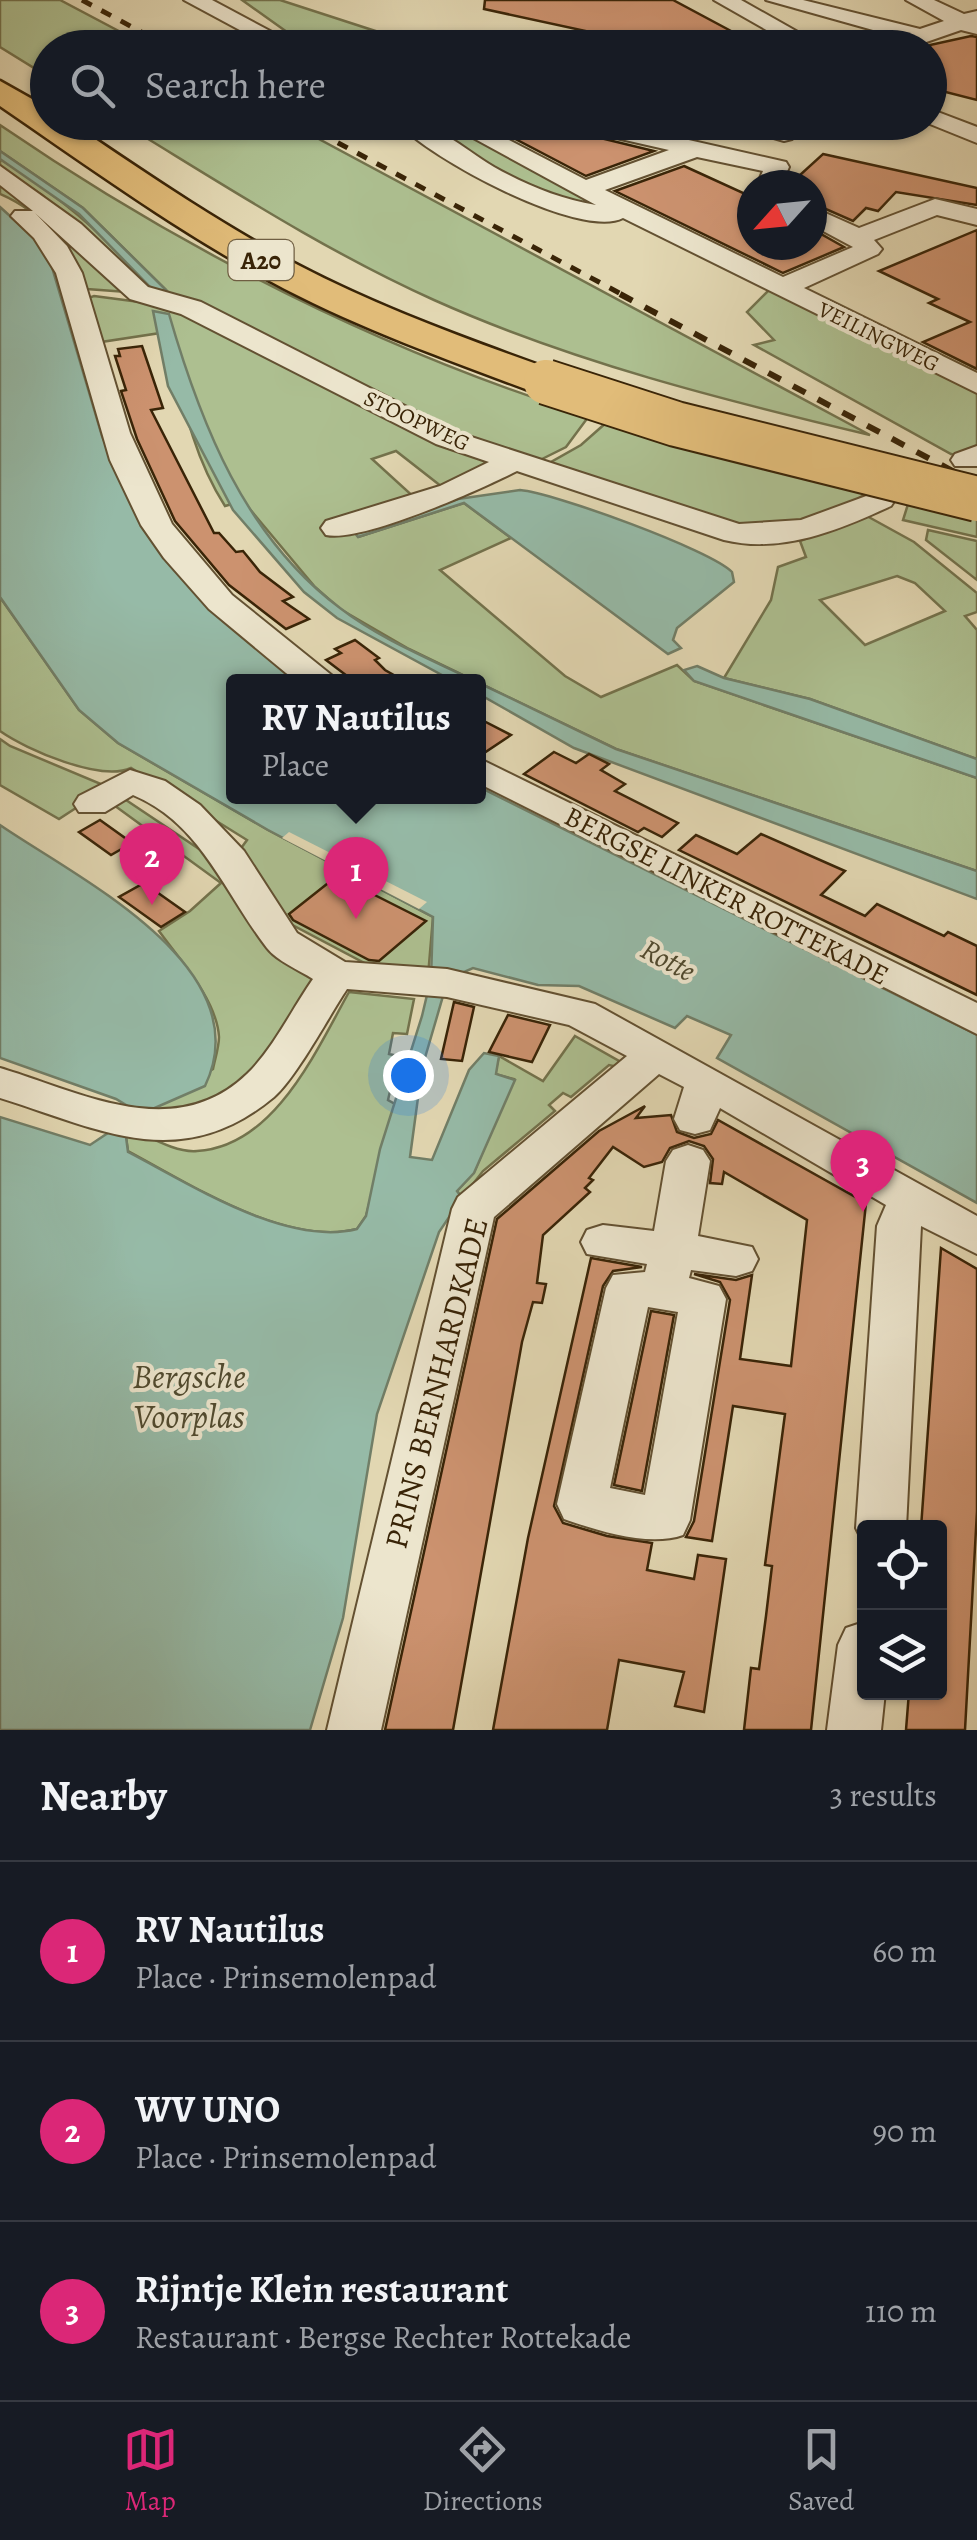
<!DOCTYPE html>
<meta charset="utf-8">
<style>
body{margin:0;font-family:Alegreya,serif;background:#242831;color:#f1f3f6}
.controls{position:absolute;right:30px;bottom:30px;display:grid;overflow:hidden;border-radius:10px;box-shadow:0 2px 8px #0004}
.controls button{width:90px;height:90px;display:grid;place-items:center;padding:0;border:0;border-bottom:2px solid #363941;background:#171b24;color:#f1f3f6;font:50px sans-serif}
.compass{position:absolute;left:737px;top:170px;width:90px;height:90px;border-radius:50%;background:#171b24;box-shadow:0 2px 8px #0004;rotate:243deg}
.you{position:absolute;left:408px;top:1075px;width:35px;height:35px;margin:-25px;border:8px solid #fff;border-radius:50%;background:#1a73e8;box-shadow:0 0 0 15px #1a73e833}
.badge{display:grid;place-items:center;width:65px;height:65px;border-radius:50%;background:#db2777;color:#fff;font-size:32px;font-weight:700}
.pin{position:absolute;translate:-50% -82px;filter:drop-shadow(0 2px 5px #0008)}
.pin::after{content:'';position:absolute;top:52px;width:35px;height:30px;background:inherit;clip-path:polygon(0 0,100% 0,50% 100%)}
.popup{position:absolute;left:226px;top:674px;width:260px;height:130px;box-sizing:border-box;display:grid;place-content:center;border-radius:10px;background:#171b24;filter:drop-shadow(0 2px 8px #0005);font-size:32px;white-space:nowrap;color:#9ea1a6}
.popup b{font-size:38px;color:#f1f3f6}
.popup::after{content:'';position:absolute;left:50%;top:100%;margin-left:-20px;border:20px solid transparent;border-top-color:#171b24}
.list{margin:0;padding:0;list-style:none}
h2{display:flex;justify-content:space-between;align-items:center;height:130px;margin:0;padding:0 40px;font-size:42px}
h2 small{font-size:32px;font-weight:400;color:#9ea1a6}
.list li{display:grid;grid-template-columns:65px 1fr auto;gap:30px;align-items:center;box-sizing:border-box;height:180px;padding:0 40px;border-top:2px solid #363941}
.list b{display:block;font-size:38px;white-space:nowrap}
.list p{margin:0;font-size:32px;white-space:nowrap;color:#9ea1a6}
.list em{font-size:32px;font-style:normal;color:#9ea1a6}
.icon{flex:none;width:55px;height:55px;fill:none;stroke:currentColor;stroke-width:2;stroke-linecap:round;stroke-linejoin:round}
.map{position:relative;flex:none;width:977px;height:1730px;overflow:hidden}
.search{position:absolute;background:#171b24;box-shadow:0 2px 8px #0004;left:30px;right:30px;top:30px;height:110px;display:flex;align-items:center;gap:25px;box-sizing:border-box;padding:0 35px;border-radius:55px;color:#9ea1a6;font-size:38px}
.sheet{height:670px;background:#171b24}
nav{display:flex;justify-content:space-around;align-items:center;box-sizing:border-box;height:140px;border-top:2px solid #363941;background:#171b24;font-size:28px;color:#9ea1a6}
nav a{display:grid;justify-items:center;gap:5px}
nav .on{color:#db2777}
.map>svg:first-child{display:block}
.green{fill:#adbf90;stroke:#73724c;stroke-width:2.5;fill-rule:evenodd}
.water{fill:#96baa7;stroke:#717e67;stroke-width:2.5}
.pier{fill:#e2d7b2}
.building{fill:#cc926f;stroke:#392407;stroke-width:2.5}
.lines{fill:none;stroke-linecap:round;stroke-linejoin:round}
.minor-casing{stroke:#635132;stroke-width:4}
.highway-casing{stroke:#392407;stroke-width:5}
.minor{fill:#ece5cd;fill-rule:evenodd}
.highway{fill:#e1bc79;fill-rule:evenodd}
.rail-far1{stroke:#392407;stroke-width:5;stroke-dasharray:11 11;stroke-linecap:butt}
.rail{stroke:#392407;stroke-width:6;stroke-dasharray:14 14;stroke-linecap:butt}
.highway-bridge-casing{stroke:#392407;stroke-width:48;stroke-linecap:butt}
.highway-bridge{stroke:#e1bc79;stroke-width:44}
.labels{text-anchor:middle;stroke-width:8;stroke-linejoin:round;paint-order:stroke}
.far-street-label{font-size:22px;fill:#392407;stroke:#ece5cd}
.shield{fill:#ece5cd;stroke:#6f5e42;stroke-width:2.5}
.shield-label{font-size:25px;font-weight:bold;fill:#392407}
.street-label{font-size:28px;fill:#392407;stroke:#ece5cd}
.water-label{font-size:30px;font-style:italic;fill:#504a2f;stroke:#ece5cd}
.near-street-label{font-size:32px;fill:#392407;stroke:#ece5cd}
.near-water-label{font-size:35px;font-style:italic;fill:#504a2f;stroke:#ece5cd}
</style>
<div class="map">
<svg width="977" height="1730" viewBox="0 0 977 1730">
<rect width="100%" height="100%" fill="#e2d7b2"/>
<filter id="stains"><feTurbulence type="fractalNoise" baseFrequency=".002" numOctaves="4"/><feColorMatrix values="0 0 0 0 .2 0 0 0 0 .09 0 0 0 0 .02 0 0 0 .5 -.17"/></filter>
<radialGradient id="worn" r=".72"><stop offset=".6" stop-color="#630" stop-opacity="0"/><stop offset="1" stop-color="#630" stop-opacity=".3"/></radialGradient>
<!-- green -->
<g class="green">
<path d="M0,0h60l89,47 -101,1 -1,28 -47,-29z"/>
<path d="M242,0h38l120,39 -12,8h-80z"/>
<path d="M122,123h167l581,312c-147,-35 -298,-73 -436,-135 -109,-49 -210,-115 -312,-177z"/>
<path d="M412,123h32l166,86c-74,-12 -135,-47 -198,-86z"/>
<path d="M0,125c183,125 377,224 589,291l-23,31 -32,16 -55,-20 -232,-114 -98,-35 -107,-99 -42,-27v-9c59,36 110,80 154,132l11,-2 -82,-81 -83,-57z"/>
<path d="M0,176l127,116 -40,-3c-21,-44 -41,-75 -87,-95z"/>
<path d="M769,290l208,103v55l-16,8 -10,-2 -197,-109 20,-5 -27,-28z"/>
<path d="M94,296l76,10 331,157 -55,27 -50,-39 -24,8 55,50 -69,28 106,-34 47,35 -71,32 125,106 36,21 76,-32 17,16 283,97v93l-361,-122 -207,-100 -69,-40 -25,-22 -72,-86 -18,5c-35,-55 -43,-111 -58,-174l-66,10 -13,-44z"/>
<path d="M607,422l263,69 -33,21 -79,19 -214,-65 37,-21z"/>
<path d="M909,501l68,17v19l-74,-17z"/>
<path d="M865,515l49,27 63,51v19l-12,4 12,14v129l-167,-60 -86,-21 47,-78 7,-33 28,-10 -6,-16zM897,576l18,7 30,28 -80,34 -45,-45z"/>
<path d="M928,530l49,11v39l-51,-40z"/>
<path d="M0,597l79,113 39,33 150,87 165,87 -5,59 -54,-8 -91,-48 -44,-69 8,-11 -116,-72c-30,14 -104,-18 -131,-37z"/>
<path d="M0,739l10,7 98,41 -49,32 -59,-34z"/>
<path d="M120,796l88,59 103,121 1,8 -65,99 -30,21 -77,13 73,-48c2,-10 6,-22 6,-32 -2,-37 -40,-78 -60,-106l31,-20 31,-28 -110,-80z"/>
<path d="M349,992l65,7 -7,35 -14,-1 -4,21 9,2 -10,44 7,4 -29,112 -9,13c-71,18 -167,-45 -229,-78l-2,-14 5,-8c19,8 45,24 66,22 77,-4 119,-100 152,-159z"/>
<path d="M575,1036l44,25 -1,6 -9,-2 -38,32 -8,-4 -14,12 6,6 -72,60 -21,27 -5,-7 17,-19 40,-93 -19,-5 4,-18 44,25z"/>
</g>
<!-- water -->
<g class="water">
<path d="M0,151l83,57 83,82 -12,1 -75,-77 -79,-55z"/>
<path d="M0,207l39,35 12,22 51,172 32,74 20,31 148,140 -68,1v114h244l1,-9 498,248v168l-260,-145 14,-23 -44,-19 -12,12 -96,-42 -41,-1 -65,-17 -25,11 -26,89 -12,89 22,3 37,-90 15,-17 15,3 -3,18 19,6 -41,93 -17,18 5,7 -23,34 -62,182 -34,204 -33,112h-310v-613l90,28 21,-14 15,6 2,15c62,32 158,95 229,77l9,-13 14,-67 42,-133 9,-38 2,-61 -165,-87 -150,-87 -39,-33 -79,-113z"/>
<path d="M153,311l16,3c32,111 76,223 171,294 40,31 90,51 135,73h-22l-116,-63 -33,-26 -71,-82 -65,-124z"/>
<path d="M520,490c34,3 191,60 212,82l2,10 -57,46 -4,12 8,8 -13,6 -204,-151 -106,34 -4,-5 104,-33z"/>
<path d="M697,666l27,12 86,21 167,60v19l-283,-97 -10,-11z"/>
<path d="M479,683l137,66 361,122v28l-403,-151 -95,-54z"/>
<path d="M0,825c77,53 262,142 205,261l-64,28 -25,-15 -116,-41z"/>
</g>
<!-- pier -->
<path class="pier" d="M289,832l138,70 -8,7 -137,-71z"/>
<!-- building -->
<g class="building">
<path d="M485,0h188l58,31 -12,3 30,14h-85l-180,-39z"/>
<path d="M971,36l6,1v63l-47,-12v-43z"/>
<path d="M483,122l70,4 23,11 8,-3 70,17 -68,25z"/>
<path d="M823,154l154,34v17l-81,-13 -18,19 -12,-3 -13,13 -41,-18v-18h-23z"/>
<path d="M684,166l68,31v48h60v-16l32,18 -61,26 -168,-82z"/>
<path d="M977,230v139l-54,-27 47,-20 -41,-19 9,-4 -59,-28z"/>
<path d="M142,346l21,62 -12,2 63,123h5l17,19 7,-1 17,21 33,25 -10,4 26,18 -23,10 -57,-44 -54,-64 -38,-82 -16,-48 5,-1 -11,-34h5l-2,-7z"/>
<path d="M355,640l24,18 -4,2 10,10 21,12h-51l-29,-22 15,-7 -6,-4z"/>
<path d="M478,718l33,17 -30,20 -3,-1z"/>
<path d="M554,752l22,11 13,-9 20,10 -8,6 24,14 -10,7 63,32 -16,14 -18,-9 -6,4 -114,-58z"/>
<path d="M100,820l32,23 -21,12 -32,-23z"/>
<path d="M761,834l84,37 -24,24 44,21 12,-12 67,32 4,-4 29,14v49l-298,-145 17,-15 41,19z"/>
<path d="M337,876l89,45 -47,40 -10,-1 -76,-40 -4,-6z"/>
<path d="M144,883l41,29 -24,15 -42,-30z"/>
<path d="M454,1002l20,5 -12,54 -21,-2z"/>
<path d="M508,1015l42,10 -18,37 -43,-10z"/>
<path d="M645,1106l-9,12 35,-3 6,17 17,6 17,-4 7,-14 148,83 -55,527h-67l7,-62 8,1 7,-53 6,-50 -7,-1 20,-151 -52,-8 -21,135 -26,-4 8,-16 36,-221 -10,-18 -26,-8 42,6 16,-5 -12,84 51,7 16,-146 -83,-48 -2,12 -12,-1 3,-24 -9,-13 -15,-5 -19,7 -8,14 -18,5 -31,-20 -24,31 4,2 -8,8 5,4 -47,43 -6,48 9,1 -4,19 -9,-1 -11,40 -69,388h-68l112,-511 102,-88z"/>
<path d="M941,1248l36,21v242l-12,219h-59l3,-38h31v-164h-19z"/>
<path d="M591,1258l51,9 -29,4 -10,15 -49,220 9,17 44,13 45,7 -5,27 47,9 4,-24 28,4 -22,153 -29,-6 9,-34 -65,-12 -12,70h-114l35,-192z"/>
<path d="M651,1311l23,4 -32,176 -28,-6z"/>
</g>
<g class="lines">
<defs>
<g id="minor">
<path d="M184,0h28l90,48h-29z"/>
<path d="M714,0h27l85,48h-28z"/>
<path d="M766,0h37l117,29 24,-8 -38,-21h28l30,14 13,-3v23l-16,-4 -52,18h-16l-3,-5 8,-6z"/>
<path d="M930,109l47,18v16l-52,-21h5z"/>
<path d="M397,122c41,0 62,24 97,45 32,18 65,32 102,38l-152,-83h30l112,58 83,-30 -101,-23 -3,-5h44l177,40 3,5 -8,18h-24l6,-14 -66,-14 -92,33 178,87 70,-30 -41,-22v-18l47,21 76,-29 42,10v16l-40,-10 -63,25 8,9 -4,5 -74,34 173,85v20l-354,-175c-43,22 -196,-61 -226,-96z"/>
<path d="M718,122h89l-15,17 -8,2z"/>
<path d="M0,166l81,58 67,63 53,15 255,130 283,92 62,-4 79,-29 15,9 -4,6c-52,24 -109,48 -167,34l-207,-69c-36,18 -155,72 -191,64l-5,-7 5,-7 114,-35 49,-24 -53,-18 -255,-130 -51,-15 -95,-86 32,33 15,27 48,160 42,91 60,71 108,87h-41l-13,-9 -77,-64 -45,-51 -23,-33 -31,-65 -54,-187 -22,-35 -23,-22 4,-5h18l-33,-26z"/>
<path d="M977,446v20h-22l-4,-6 4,-6z"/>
<path d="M478,758l499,245v31l-499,-251z"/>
<path d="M130,770l35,11 35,24 44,46 53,82 48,29 102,7 148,35 382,212v38l-56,-28 -15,302h-42v16l-8,-16 21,-302 9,-21 -166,-97 -10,22 -15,4 -15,-4 -6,-11 10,-32 -25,-13 -165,143 -113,513h-54l125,-521 6,-12 169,-141 -58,-31 -122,-28 -100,-8c-18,27 -51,89 -73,108 -94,78 -174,32 -274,1v-30c81,24 174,76 247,6 26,-25 45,-65 66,-95 -14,-9 -36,-18 -46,-31 -42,-54 -66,-125 -134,-153l-28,17h-26l-5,-8 5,-8z"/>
<path d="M688,1145l15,5 7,11 -12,75 54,11 6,12 -6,12 -16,5 -45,-6 -2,8 30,8 7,13 -36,221 -7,15c-34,12 -85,-4 -119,-16l-7,-15 49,-216 7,-13 32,-3 2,-8 -60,-10 -6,-12 6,-12 16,-5 51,6 12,-70 7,-11zM648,1307l30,5 -33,183 -35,-7z"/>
<path d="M864,1622v70h21l-4,38h-54l11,-85 8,-17z"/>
</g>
<path id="highway" d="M0,81l48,27v14h22c74,50 148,101 228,143 84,44 174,76 263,108l6,9 -6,9 -15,3 -15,-3c-88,-33 -178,-65 -261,-110 -94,-51 -181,-114 -270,-175z"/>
</defs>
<!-- minor casing -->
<use href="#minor" class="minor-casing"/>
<!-- highway casing -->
<use href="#highway" class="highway-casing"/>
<!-- minor -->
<use href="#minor" class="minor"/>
<!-- highway -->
<use href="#highway" class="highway"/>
<!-- rail-far1 -->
<g class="rail-far1">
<path d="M82,0l89,48"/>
<path d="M299,122l326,174"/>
</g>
<!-- rail -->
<path class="rail" d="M620,294l357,190"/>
<defs>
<path id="highway-bridge" d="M546,382l130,42 301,75"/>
</defs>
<!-- highway-bridge casing -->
<use href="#highway-bridge" class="highway-bridge-casing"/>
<!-- highway-bridge -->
<use href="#highway-bridge" class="highway-bridge"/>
</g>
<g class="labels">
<!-- far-street labels -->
<g class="far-street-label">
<text transform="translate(879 336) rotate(26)" y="8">VEILINGWEG</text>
<text transform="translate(417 420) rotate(25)" y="8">STOOPWEG</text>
</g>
<!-- shield labels -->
<rect class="shield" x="228.5" y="240" width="65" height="40" rx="8"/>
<g class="shield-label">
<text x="261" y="269">A20</text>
</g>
<!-- street labels -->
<g class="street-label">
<text transform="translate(727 895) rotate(27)" y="10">BERGSE LINKER ROTTEKADE</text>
</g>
<!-- water labels -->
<g class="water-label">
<text transform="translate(668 960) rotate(28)" y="10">Rotte</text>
</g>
<!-- near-street labels -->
<g class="near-street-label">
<text transform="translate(436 1383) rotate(-76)" y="11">PRINS BERNHARDKADE</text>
</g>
<!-- near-water labels -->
<g class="near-water-label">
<text x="189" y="1388">Bergsche<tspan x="189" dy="40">Voorplas</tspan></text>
</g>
</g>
<rect width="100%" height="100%" filter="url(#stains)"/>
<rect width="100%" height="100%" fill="url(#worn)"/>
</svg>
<div class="controls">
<button><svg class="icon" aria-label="locate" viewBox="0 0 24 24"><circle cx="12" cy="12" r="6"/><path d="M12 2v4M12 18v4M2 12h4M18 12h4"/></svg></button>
<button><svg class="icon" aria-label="layers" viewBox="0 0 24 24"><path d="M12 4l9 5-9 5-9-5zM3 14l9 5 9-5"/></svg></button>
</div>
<svg class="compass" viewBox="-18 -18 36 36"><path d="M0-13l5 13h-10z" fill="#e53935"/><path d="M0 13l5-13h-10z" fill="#9ea1a6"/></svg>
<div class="you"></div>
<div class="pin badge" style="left:356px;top:919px">1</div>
<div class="popup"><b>RV Nautilus</b>Place</div>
<div class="pin badge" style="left:152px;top:905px">2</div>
<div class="pin badge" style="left:863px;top:1212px">3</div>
<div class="search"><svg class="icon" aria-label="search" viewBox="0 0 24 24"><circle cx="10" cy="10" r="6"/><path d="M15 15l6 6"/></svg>Search here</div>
</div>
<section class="sheet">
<h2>Nearby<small>3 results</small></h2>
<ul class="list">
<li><span class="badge">1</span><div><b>RV Nautilus</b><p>Place · Prinsemolenpad</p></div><em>60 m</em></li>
<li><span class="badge">2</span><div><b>WV UNO</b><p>Place · Prinsemolenpad</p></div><em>90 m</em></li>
<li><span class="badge">3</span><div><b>Rijntje Klein restaurant</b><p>Restaurant · Bergse Rechter Rottekade</p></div><em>110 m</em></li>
</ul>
</section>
<nav>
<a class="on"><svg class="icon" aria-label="map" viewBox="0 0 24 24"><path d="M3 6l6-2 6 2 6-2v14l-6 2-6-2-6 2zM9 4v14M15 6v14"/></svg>Map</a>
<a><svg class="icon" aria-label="directions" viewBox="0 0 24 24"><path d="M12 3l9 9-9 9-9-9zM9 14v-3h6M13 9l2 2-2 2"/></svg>Directions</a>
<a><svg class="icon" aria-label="saved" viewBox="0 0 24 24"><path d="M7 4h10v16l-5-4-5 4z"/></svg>Saved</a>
</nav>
